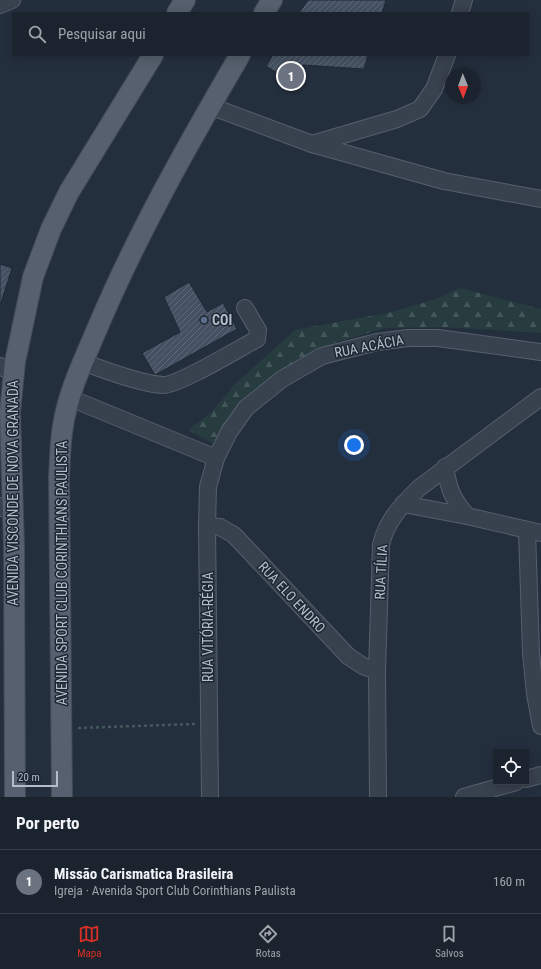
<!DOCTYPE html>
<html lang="pt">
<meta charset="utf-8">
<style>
body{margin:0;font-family:"Roboto Condensed",sans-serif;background:#282f3a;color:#f1f3f6}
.controls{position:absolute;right:12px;bottom:12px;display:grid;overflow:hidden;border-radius:0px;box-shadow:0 2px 10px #0003}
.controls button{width:36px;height:36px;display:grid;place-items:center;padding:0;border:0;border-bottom:1px solid #39404a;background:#1b232e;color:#f1f3f6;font:20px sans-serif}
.compass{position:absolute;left:445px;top:68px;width:36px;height:36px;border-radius:50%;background:#1b232e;box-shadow:0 2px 10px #0003;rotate:179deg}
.scale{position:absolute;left:12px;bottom:10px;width:46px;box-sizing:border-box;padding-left:4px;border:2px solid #b4bcc9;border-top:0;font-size:11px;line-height:14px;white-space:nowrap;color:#b4bcc9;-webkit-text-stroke:3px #1d2633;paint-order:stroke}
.you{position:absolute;left:354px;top:445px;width:14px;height:14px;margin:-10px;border:3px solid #fff;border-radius:50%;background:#1a73e8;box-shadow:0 0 0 6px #1a73e833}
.badge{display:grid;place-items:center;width:26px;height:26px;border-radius:50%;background:#d93025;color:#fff;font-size:13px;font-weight:700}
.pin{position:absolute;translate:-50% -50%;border:2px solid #fff;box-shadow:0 1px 4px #0006}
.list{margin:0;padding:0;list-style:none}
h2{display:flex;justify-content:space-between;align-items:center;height:52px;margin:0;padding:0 16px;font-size:17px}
h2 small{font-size:13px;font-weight:400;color:#a0a4aa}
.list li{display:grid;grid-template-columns:26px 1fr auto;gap:12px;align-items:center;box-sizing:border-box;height:64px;padding:0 16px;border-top:1px solid #39404a}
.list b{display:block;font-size:15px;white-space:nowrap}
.list p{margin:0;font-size:13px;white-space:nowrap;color:#a0a4aa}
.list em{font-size:13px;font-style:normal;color:#a0a4aa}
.icon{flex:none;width:22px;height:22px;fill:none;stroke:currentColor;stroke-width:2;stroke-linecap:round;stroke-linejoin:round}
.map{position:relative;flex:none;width:541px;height:797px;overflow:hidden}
.search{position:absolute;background:#1b232e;box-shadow:0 2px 10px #0003;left:12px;right:12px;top:12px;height:44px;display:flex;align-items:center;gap:10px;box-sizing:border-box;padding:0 14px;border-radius:0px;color:#a0a4aa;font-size:15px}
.sheet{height:116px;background:#1b232e}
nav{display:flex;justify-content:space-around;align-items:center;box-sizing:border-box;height:56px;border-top:1px solid #39404a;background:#1b232e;font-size:11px;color:#a0a4aa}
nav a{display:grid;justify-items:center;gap:2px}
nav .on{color:#d93025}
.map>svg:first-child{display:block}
.forest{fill:url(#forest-firs)}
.building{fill:url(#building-hatch);stroke:#1f2835}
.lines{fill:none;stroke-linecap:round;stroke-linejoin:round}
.minor-casing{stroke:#565f6c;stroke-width:18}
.major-casing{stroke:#414a57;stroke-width:22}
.path{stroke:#44595c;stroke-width:2.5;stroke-dasharray:3 3;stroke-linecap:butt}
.minor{stroke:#38414e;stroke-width:16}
.major{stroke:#56606e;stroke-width:20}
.service-dot{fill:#5c6f8a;stroke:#1d2633;stroke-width:1.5}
.labels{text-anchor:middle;stroke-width:3;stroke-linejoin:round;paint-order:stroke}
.poi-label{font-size:14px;font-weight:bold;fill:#b4bcc9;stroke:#1d2633;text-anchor:start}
.street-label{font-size:14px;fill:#b4bcc9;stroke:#1d2633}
</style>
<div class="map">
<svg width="541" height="797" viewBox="0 0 541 797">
<defs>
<pattern id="forest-firs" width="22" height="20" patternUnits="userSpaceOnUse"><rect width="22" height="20" fill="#263c3f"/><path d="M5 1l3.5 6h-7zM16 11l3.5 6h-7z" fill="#435659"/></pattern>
<pattern id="building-hatch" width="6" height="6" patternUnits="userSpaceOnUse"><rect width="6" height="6" fill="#455162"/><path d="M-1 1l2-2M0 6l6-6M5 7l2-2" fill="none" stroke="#5d6877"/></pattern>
</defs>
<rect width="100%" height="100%" fill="#242f3e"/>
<!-- forest -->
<path class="forest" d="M460,288l81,21v24l-98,-6 -58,1 -51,15 -35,16 -42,29 -45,55 -24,-13 24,-18 23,-28 60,-54 97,-18 41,-12z"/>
<!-- building -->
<g class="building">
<path d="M308,0h78l-4,13h-83z"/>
<path d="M273,55h95l-4,14 -61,-4 -8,19 -29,-18z"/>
<path d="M0,264l12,4 -12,38z"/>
<path d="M189,282l18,30 16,-9 14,26 -82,46 -13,-22 38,-21 -16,-35z"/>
</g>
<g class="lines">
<defs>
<g id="minor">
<path d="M0,5l12,-5"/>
<path d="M460,13l4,-13"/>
<path d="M210,106l102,38 132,37 97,18"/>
<path d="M312,144l85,-25 23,-10 14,-20 13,-34"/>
<path d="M83,362c21,8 58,22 80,23 14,1 77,-37 94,-46l1,-9 -13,-22"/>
<path d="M0,366l13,7"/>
<path d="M70,398l146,60"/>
<path d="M445,467c4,23 7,31 22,49"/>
<path d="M403,504l64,12 74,17"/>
<path d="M0,508l12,-7"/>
<path d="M207,526l13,1 14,8 114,121 15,10 14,5"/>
<path d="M527,531l4,122 4,41 6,32"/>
<path d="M526,779l15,-4"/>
<path d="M210,797l-3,-271 1,-39 8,-29 13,-26 17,-24 36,-29 40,-23 55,-14 31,-4h30l103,14"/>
<path d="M378,797l-1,-126 4,-126c5,-24 21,-40 38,-57l122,-91"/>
<path d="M464,797l52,-15"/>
</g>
<g id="major">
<path d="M177,13l8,-13"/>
<path d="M264,13l8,-13"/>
<path d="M15,797l-1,-249 -4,-136 5,-50 18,-85 18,-48 18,-37 84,-137"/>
<path d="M62,797l-3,-320c1,-17 1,-34 4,-51 5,-34 21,-66 34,-97 40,-95 91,-185 143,-274"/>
</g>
</defs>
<!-- minor casing -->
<use href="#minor" class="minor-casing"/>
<!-- major casing -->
<use href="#major" class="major-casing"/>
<!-- path -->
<path class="path" d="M78,728l117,-4"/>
<!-- minor -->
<use href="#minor" class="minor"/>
<!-- major -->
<use href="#major" class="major"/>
</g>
<!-- markers -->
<circle class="service-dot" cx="204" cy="320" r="4"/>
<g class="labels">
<!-- poi labels -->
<g class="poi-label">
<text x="212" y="325">COI</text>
</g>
<!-- street labels -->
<g class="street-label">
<text transform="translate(369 346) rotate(-11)" y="5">RUA ACÁCIA</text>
<text transform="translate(13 493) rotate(-90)" y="5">AVENIDA VISCONDE DE NOVA GRANADA</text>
<text transform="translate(381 572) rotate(-87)" y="5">RUA TÍLIA</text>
<text transform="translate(62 573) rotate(-90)" y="5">AVENIDA SPORT CLUB CORINTHIANS PAULISTA</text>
<text transform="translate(292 597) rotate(47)" y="5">RUA ELO ENDRO</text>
<text transform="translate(208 627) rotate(-90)" y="5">RUA VITÓRIA-RÉGIA</text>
</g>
</g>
</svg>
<div class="controls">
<button><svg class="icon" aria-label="locate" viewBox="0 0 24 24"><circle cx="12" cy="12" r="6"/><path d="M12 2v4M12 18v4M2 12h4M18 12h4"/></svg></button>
</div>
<svg class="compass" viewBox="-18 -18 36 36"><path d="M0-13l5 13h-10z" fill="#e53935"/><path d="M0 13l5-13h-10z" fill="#a0a4aa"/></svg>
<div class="scale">20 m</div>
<div class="you"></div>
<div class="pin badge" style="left:291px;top:76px;background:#6b7280">1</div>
<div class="search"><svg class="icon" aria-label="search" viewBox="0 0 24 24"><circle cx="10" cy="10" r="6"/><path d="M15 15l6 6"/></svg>Pesquisar aqui</div>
</div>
<section class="sheet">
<h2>Por perto<small></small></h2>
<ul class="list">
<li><span class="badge" style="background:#6b7280">1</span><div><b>Missão Carismatica Brasileira</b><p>Igreja · Avenida Sport Club Corinthians Paulista</p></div><em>160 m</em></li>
</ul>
</section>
<nav>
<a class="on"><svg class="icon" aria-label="map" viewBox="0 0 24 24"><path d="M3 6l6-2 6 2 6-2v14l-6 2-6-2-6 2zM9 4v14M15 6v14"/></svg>Mapa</a>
<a><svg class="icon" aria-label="directions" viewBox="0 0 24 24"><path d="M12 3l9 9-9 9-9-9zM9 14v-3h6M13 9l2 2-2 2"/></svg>Rotas</a>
<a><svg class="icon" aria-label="saved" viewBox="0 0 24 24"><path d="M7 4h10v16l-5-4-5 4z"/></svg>Salvos</a>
</nav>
